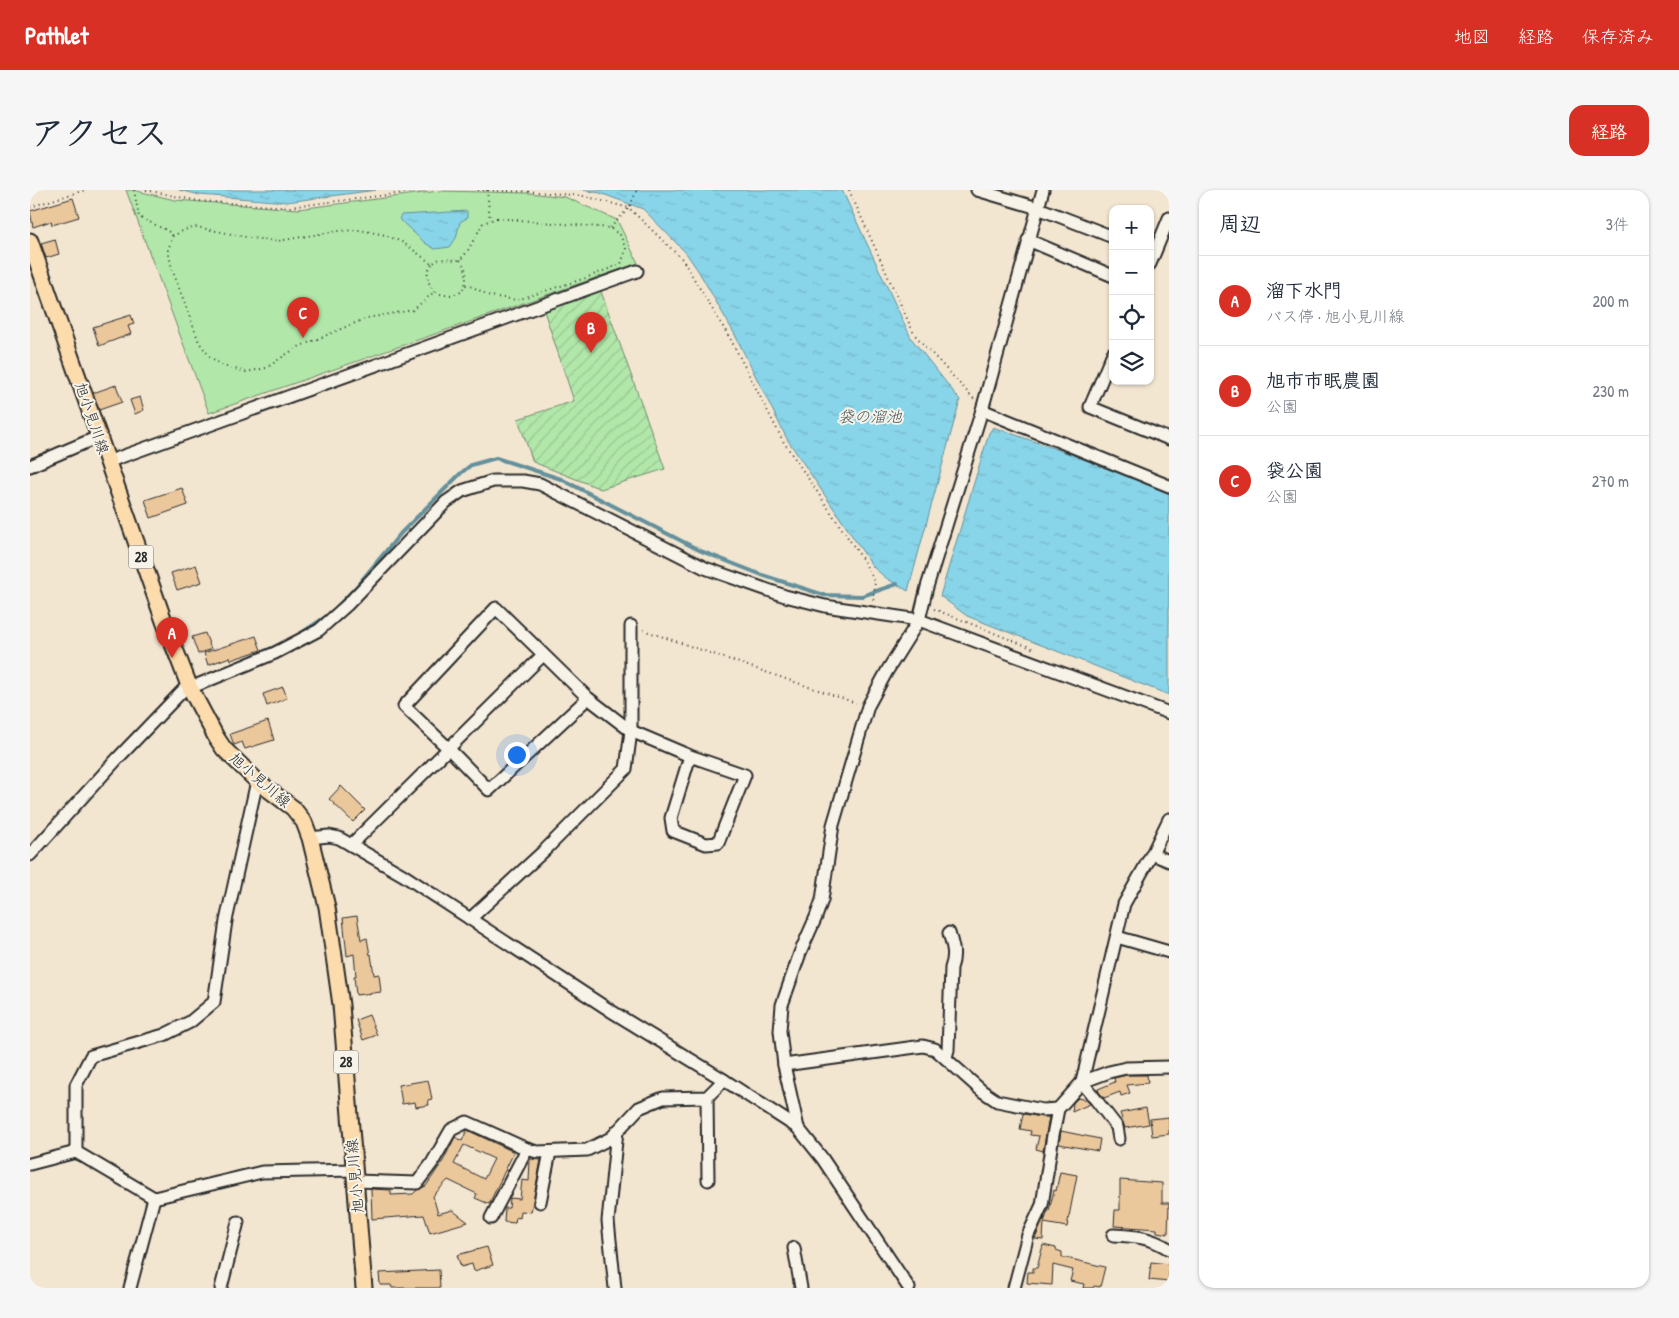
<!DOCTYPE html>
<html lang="ja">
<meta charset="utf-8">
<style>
body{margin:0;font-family:"Patrick Hand","Klee One",sans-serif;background:#f6f6f7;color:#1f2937}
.controls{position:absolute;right:15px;top:15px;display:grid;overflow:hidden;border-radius:10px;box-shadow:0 1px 4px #0004}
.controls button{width:45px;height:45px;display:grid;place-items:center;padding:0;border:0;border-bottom:1px solid #e0e1e3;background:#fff;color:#1f2937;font:25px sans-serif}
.you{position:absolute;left:486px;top:564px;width:18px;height:18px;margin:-12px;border:4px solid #fff;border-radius:50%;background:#1a73e8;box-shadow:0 0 0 8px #1a73e833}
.badge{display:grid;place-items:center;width:32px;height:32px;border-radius:50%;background:#d93025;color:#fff;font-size:16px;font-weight:700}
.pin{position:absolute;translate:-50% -41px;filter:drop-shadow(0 1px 2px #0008)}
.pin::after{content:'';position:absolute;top:26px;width:18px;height:15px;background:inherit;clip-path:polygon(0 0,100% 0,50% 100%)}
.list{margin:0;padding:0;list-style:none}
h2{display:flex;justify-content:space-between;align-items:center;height:65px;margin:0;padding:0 20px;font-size:21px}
h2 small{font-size:16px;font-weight:400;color:#747a83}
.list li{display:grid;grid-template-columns:32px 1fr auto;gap:15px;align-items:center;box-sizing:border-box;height:90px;padding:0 20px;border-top:1px solid #e0e1e3}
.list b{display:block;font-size:19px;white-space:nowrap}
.list p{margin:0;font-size:16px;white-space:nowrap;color:#747a83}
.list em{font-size:16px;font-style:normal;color:#747a83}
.icon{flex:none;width:28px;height:28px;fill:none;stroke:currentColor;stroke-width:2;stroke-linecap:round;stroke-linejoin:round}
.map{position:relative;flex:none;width:1139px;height:1098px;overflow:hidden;border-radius:15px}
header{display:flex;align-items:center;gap:30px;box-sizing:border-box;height:70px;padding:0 25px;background:#d93025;color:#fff}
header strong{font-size:24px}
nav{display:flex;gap:28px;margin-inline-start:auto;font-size:18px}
.intro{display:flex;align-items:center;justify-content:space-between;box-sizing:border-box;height:120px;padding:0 30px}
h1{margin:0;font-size:35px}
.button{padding:12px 22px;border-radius:15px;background:#d93025;color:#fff;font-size:18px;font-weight:700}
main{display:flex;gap:30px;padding:0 30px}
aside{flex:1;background:#fff;border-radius:15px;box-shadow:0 1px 4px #0004}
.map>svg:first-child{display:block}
.park{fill:#b1e7a9;stroke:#6e896a}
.garden{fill:url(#garden-furrows);stroke:#6e896a}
.water{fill:url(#water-ripples);stroke:#63909c}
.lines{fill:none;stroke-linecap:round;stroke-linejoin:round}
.stream{stroke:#63909c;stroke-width:4}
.building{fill:#ebc79c;stroke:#2b2b2b;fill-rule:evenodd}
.minor-casing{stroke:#2b2b2b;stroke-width:15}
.major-casing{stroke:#2b2b2b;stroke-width:19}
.path{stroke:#2b2b2b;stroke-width:2;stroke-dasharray:1 4;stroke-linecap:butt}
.minor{stroke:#f7f3e8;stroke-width:11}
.major{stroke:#fcdcac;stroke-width:15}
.labels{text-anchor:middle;stroke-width:4;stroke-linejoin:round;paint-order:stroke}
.shield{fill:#f7f3e8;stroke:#686764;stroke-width:1}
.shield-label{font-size:14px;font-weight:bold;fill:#2b2b2b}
.street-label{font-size:15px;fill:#2b2b2b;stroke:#f7f3e8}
.water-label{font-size:16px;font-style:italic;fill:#42555a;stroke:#f7f3e8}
</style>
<header>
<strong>Pathlet</strong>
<nav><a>地図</a><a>経路</a><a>保存済み</a></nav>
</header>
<div class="intro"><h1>アクセス</h1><a class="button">経路</a></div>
<main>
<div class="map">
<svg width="1139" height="1098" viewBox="0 0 1139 1098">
<defs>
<pattern id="garden-furrows" width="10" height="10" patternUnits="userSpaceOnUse" patternTransform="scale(1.25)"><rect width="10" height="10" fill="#b1e7a9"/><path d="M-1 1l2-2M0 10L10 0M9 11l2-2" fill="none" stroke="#98c692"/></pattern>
<pattern id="water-ripples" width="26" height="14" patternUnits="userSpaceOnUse" patternTransform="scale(1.25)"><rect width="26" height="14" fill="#88d4e8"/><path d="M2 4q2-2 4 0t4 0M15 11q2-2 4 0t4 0" fill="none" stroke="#76b6c7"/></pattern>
</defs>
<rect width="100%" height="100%" fill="#f3e6d1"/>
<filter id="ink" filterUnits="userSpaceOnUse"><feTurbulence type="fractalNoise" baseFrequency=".02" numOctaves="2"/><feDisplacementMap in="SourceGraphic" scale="10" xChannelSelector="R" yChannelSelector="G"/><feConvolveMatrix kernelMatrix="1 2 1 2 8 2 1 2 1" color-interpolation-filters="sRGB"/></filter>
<g filter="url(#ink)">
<!-- park -->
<path class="park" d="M96,0h7l42,10 123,9 141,-18 90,2 36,4 52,23 21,43 -429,150z"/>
<!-- garden -->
<path class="garden" d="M569,96l66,183 -64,20 -68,-27 -15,-43 56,-18 -32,-96z"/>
<!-- water -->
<g class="water">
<path d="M149,0h197l-89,12 -87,-7z"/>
<path d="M553,0h259l69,148 49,62 -52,191 -22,-13 -13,-11 -86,-128 -53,-106 -35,-61 -13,-19 -43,-44 -43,-16z"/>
<path d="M437,21v7l-7,4 -4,16 -6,9 -15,2 -10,-6 -26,-24 2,-4z"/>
<path d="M963,237l77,27 99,39v202l-202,-79 -27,-20 49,-163z"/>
</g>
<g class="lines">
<!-- stream -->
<g class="stream">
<path d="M307,417l19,-20 45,-54 60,-60 10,-8 25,-7 65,21 140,72 61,24 62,20 38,1 35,-12"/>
<path d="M273,442l21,-14"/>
<path d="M216,469l35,-15"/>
</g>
</g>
<!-- building -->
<g class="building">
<path d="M43,8l6,19 -27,8 -1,-4 -18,6 -3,-16z"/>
<path d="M25,49l4,15 -13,4 -5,-15z"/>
<path d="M101,125l3,9 -6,2 3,8 -32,12 -6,-19z"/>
<path d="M86,195l6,17 -23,8 -6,-17z"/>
<path d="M110,207l4,13 -9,4 -5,-14z"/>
<path d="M152,298l6,17 -37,13 -6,-18z"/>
<path d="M166,375l6,17 -25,8 -6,-17z"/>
<path d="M175,443l6,16 -13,5 -6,-17z"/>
<path d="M226,446l5,14 -30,10 -1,-3 -22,8 -4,-12z"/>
<path d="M253,497l4,11 -20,8 -4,-12z"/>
<path d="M238,531l6,19 -29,9 -3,-7 -8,3 -4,-11z"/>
<path d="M311,596l24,24 -12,12 -24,-23z"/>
<path d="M327,726l4,24 6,-2 3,17 1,-1 3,21 5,-1 2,18 -25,3 -2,-19h2l-2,-22 -7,2 -4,-38z"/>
<path d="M339,825l8,20 -14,5 -7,-20z"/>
<path d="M1097,885h20l1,8 -21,2 3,8 -9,3 -1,-4 -16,6 -5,-6 -1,-3 17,-7 -1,-4z"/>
<path d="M398,890l4,19 -4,1 1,5 -13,2 -1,-5 -13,2 -3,-19z"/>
<path d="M1048,908l8,2 4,4 -18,8 1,-9z"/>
<path d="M1116,918l3,16 -24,4 -5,-15z"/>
<path d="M993,924l19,3h7l-6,34 -7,-2 3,-13 -9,-1 1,-4 -11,-2z"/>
<path d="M1139,927v17l-17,2 -2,-17z"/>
<path d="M437,940l47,22 -25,52 -14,-6 2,-4 -29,-14 -15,16 5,18 14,-4 16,12 -38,11 -6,-18 -52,4 -1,-30 20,1v5l22,-1 4,-4 9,-4 17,-25 12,-24 7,4zM434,955l30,14 -10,20 -30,-15z"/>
<path d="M1031,941l39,8 -2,12 -39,-7z"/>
<path d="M500,969l11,1 -10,52 -10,-1 -1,7 -4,-1 -1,6 -11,-1 1,-14h4l1,-10 10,1 2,-19 7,1z"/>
<path d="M1030,982l17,3 -10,52 -23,-4 -1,17 -8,-1 10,-23 -1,6 4,-11h1l5,-21 2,1z"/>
<path d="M1090,990l42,3v20h7l-1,31 -11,-2v-3l-43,-3 1,-16h5z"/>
<path d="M1013,1055l13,3v2l6,2v5l43,10 -5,20 -6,-1 -1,2h-10l1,-4 -14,-3 3,-11 -20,-5 -1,20 -25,-2 1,-11h5v-4h4z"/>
<path d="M457,1057l6,18 -19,6 -2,-7 -11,3 -4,-12z"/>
<path d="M1121,1072l18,2v18l-20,-2z"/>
<path d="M409,1080l1,18h-48l-1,-3h-11l-1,-12z"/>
</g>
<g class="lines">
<defs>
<g id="minor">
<path d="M947,0l61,18 75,29"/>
<path d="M998,50l85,36"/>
<path d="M1120,74l19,-46"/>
<path d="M1083,163l-23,54 79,32"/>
<path d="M952,220l187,76"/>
<path d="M77,272l530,-191"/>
<path d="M0,276l68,-29"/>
<path d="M160,498l85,-35 44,-23 28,-25 99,-103 16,-11 31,-10h30l17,3 165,84 80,28 40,10 94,14 250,93"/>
<path d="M558,508l-99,92 -41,-42 -44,-42 92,-98 92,90 43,33 59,25 55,19 -27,68 -12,1 -33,-13 -2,-13 19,-62"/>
<path d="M1139,629l-17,35 17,7"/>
<path d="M280,648l19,-2 10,2 64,37 208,136 113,69 74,48 24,30 87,130"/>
<path d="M321,655l192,-190"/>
<path d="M0,665l88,-97 71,-74"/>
<path d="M440,729l75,-69 81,-81 5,-38v-105"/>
<path d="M1087,747l52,15"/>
<path d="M916,867l2,-7 3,-82c5,-13 2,-22 -2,-35"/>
<path d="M754,875l139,-19 12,3 47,42 15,10 46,9 15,-1"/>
<path d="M1052,892l27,-10 17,-4 43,-1"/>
<path d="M1052,892l35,45 2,12"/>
<path d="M677,907l1,83"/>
<path d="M768,938l-14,-63 -4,-34 2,-26 18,-52 16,-36 6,-17 11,-75 35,-119 19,-35 32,-51 8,-33 55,-177 61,-220"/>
<path d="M46,962v-67l15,-29 73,-21 26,-13 24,-20 12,-81 31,-140"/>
<path d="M0,974l46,-12 78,46 108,-26 92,-2"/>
<path d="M326,991l61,2 15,-20 19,-33 16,-8 60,27 10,3 50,-2 24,-12 28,-30 24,-10 44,-1 17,-17"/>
<path d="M510,1012l10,-50"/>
<path d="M461,1028l36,-69"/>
<path d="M1083,1045c22,1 37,2 56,14"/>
<path d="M764,1058l7,40"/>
<path d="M100,1098l24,-90"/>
<path d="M191,1098l17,-66"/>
<path d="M585,1098l-7,-67 9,-90"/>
<path d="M984,1098l14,-53 14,-30 11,-70 5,-26 24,-27 42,-178 28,-50"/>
</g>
<path id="major" d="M0,51l134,380 26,67 26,49 8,12 33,32 36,27 11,14 6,16 17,69 14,98 23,283"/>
</defs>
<!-- minor casing -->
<use href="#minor" class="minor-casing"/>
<!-- major casing -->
<use href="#major" class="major-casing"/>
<!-- path -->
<g class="path">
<path d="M104,0l5,27 29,14 5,5"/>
<path d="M116,0l52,11 91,6 139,-17"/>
<path d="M448,0l59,2 47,4 45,12 53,51 49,81 52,101 80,119 12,22 -2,20"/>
<path d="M457,0l3,30"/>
<path d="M819,0l65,144 60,65"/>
<path d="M0,17l55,-17"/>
<path d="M467,28l113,10 10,7 6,14 -5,15 -38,15 -66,21 -27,-4 -17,-9 -8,-2 -4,7c-10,4 -17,4 -27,0l-21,18 -46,8 -71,30 -30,20 -20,4 -23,-6 -14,-10 -10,-14 -27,-73 -4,-19 5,-14 11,-6 13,-3 54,11 27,3 59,-10 23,-1 25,5 19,8 28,21 7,-5 21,1 7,-8 16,-29z"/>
<path d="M580,38l19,-20 8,-18"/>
<path d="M430,70c7,8 7,15 5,25"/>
<path d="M402,74c-8,11 -4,18 2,28"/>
<path d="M904,419l100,40"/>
<path d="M613,440l213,73"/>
</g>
<!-- minor -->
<use href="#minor" class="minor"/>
<!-- major -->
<use href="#major" class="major"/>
</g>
</g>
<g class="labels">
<!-- shield labels -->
<g class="shield">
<rect x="98.5" y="355.5" width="25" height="23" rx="4"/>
<rect x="303.5" y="860.5" width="25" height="23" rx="4"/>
</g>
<g class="shield-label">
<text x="111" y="372">28</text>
<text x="316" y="877">28</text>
</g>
<!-- street labels -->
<g class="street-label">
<text transform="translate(62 228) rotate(71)" y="5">旭小見川線</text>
<text transform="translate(230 590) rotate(41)" y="5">旭小見川線</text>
<text transform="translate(325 986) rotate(-95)" y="5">旭小見川線</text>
</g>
<!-- water labels -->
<g class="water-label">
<text x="840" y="232">袋の溜池</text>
</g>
</g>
</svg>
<div class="controls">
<button>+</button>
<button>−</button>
<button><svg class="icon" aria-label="locate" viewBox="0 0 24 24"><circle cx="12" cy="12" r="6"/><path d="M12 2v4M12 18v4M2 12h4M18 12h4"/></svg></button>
<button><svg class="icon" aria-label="layers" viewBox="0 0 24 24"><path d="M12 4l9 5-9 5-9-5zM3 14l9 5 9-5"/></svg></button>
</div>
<div class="you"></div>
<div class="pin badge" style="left:142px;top:468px">A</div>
<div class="pin badge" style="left:561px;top:163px">B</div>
<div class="pin badge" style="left:273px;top:148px">C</div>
</div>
<aside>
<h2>周辺<small>3件</small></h2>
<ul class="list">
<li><span class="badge">A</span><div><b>溜下水門</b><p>バス停 · 旭小見川線</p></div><em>200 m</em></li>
<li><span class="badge">B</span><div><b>旭市市眠農園</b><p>公園</p></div><em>230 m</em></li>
<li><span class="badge">C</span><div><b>袋公園</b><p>公園</p></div><em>270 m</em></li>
</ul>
</aside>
</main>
